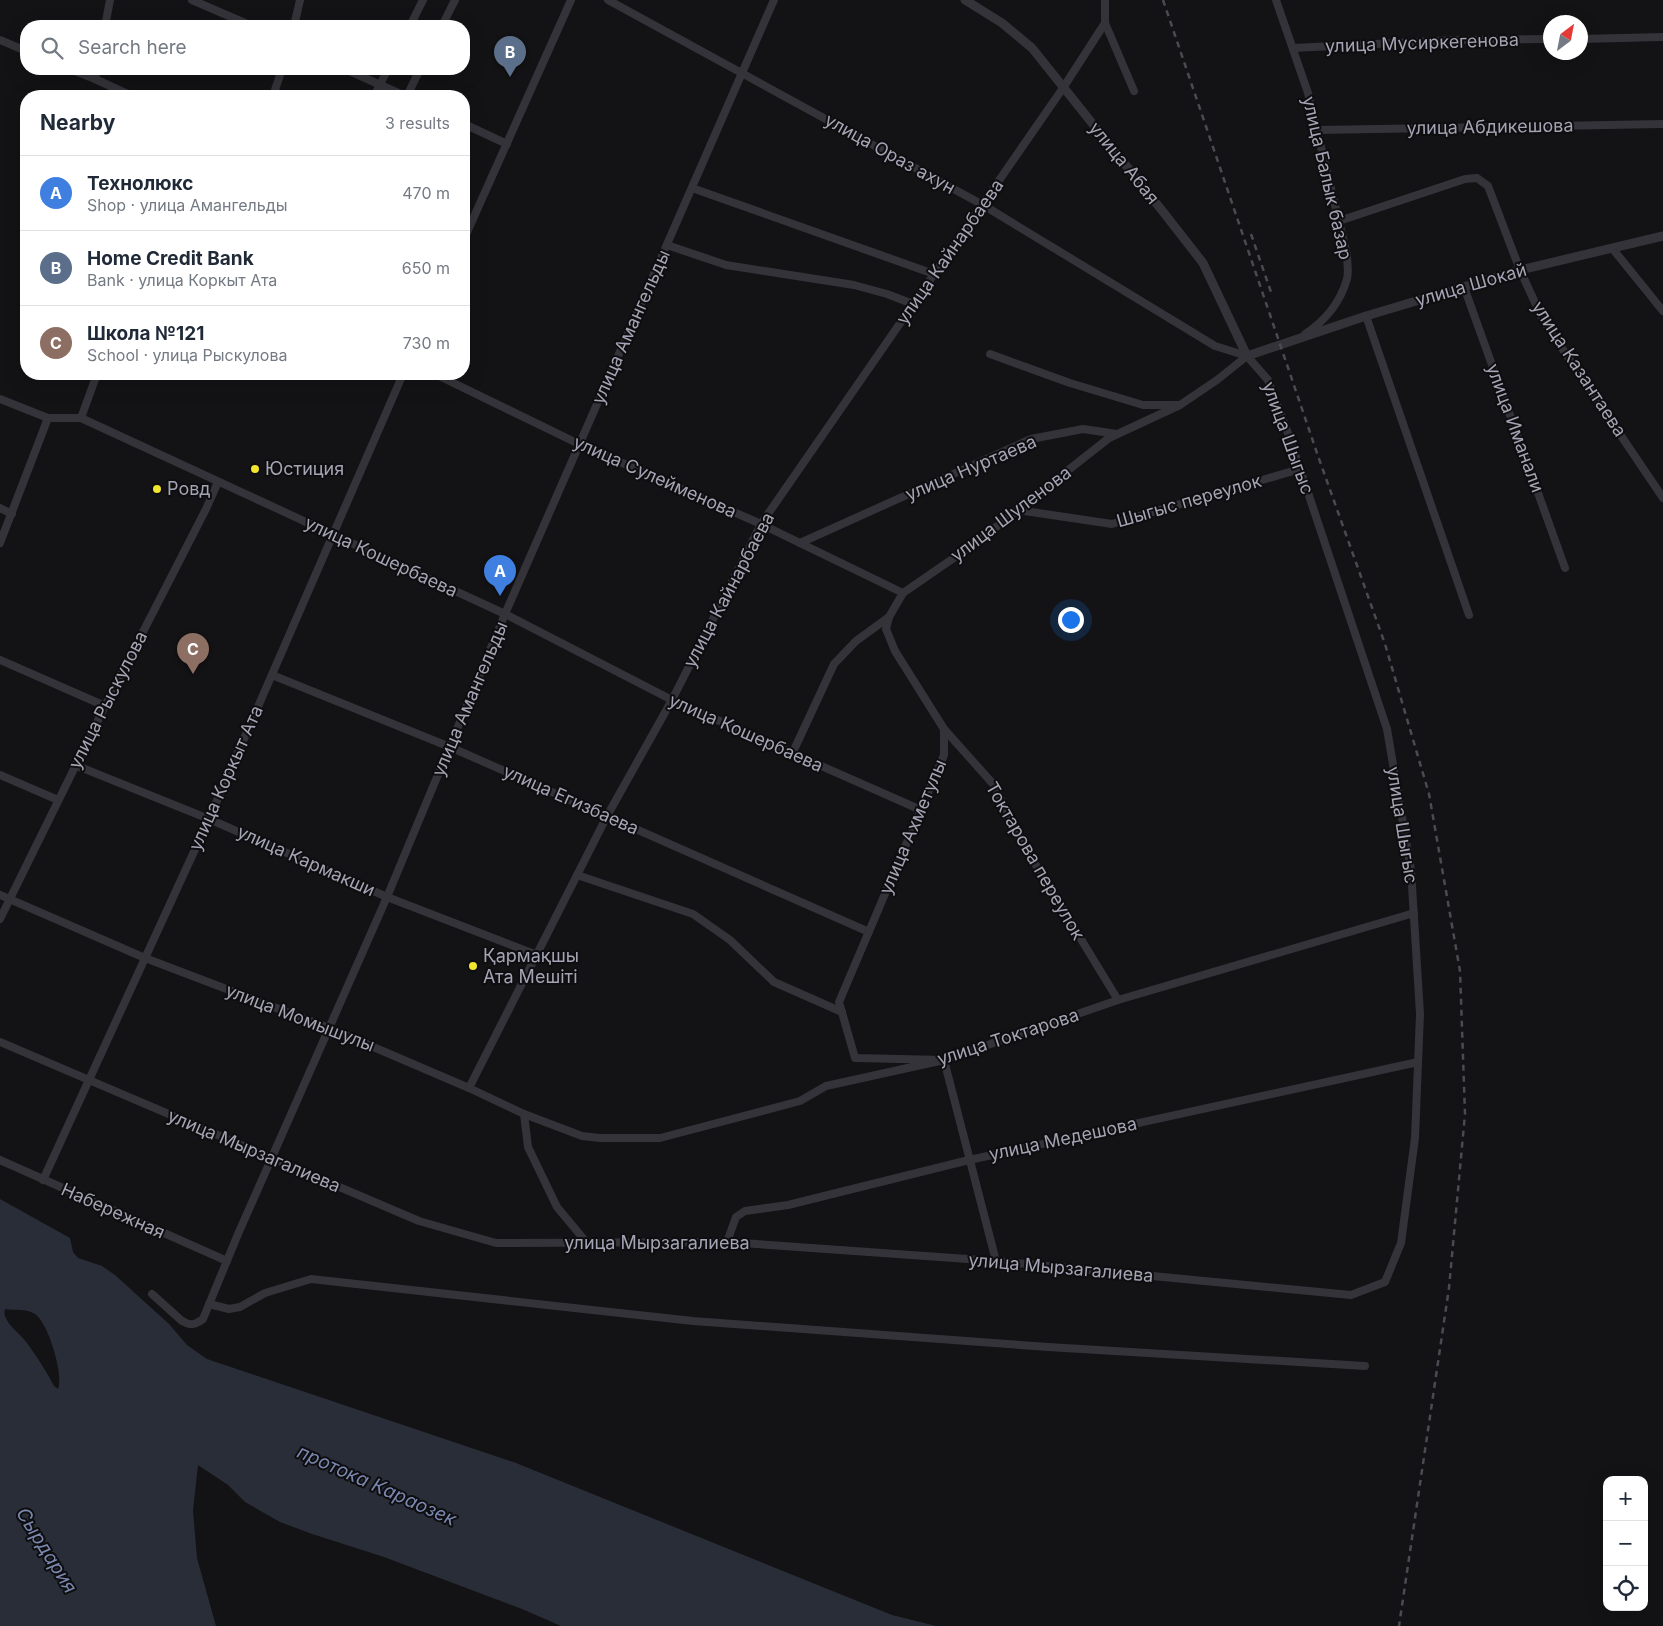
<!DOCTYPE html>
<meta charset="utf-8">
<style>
body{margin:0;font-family:Inter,sans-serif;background:#f6f6f7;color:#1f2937}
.controls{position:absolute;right:15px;bottom:15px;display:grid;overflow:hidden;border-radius:10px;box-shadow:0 5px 20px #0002}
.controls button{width:45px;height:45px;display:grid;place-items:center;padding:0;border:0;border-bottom:1px solid #e0e1e3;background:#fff;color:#1f2937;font:25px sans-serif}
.compass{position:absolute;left:1543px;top:15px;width:45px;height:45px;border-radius:50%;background:#fff;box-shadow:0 5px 20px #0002;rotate:32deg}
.you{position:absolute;left:1070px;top:619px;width:18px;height:18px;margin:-12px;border:4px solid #fff;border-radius:50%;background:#1a73e8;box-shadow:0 0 0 8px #1a73e833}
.badge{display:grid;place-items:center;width:32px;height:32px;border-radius:50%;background:#7d7e32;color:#fff;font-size:16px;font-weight:700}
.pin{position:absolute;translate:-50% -41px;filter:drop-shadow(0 1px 2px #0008)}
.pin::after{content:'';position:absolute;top:26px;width:18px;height:15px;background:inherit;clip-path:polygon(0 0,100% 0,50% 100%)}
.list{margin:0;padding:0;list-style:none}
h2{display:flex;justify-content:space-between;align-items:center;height:65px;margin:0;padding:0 20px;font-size:21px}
h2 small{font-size:16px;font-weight:400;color:#747a83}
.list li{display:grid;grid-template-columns:32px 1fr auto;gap:15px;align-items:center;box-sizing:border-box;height:75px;padding:0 20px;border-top:1px solid #e0e1e3}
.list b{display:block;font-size:19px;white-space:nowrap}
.list p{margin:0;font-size:16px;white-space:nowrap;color:#747a83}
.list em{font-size:16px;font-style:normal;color:#747a83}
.icon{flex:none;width:28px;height:28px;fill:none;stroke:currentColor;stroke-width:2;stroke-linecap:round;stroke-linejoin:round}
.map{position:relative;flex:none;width:1663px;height:1626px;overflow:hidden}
.search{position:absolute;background:#fff;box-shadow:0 5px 20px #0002;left:20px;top:20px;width:450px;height:55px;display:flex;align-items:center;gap:12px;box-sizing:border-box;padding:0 18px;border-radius:20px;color:#747a83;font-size:19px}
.panel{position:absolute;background:#fff;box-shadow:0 5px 20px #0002;left:20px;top:90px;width:450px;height:290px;border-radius:20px}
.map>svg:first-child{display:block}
.water{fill:#292d37;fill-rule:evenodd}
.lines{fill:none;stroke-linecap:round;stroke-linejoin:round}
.minor{stroke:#343339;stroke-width:8}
.tertiary{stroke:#343339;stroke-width:9}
.rail{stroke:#4b4a52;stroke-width:2.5;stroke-dasharray:6 5;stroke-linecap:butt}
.poi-dot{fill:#f1e62d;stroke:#0e0d0f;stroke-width:2}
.labels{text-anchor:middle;stroke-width:4;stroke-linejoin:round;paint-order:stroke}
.street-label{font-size:18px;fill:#a4a4b4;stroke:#0e0d0f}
.poi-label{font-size:18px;fill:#a4a4b4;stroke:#0e0d0f;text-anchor:start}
.water-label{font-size:19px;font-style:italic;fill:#7a88b0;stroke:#0e0d0f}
</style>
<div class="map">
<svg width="1663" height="1626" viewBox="0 0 1663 1626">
<rect width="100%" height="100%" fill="#131214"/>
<!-- water -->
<path class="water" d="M0,1199l70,39 3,14 5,6 24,8 13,9 54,49 18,21 20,14 309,104 376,152 44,11h-375l-39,-17 -138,-52 -72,-23 -32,-12 -35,-20 -17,-17 -30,-20 -5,46 4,47 19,68h-216zM5,1309c10,2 21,-1 30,5 13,8 29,61 23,75l-4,-3c-7,-14 -17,-29 -27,-43 -6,-9 -26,-22 -22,-34z"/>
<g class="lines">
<!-- minor -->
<g class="minor">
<path d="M192,0l60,26"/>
<path d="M608,0l375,205 232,141 32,10"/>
<path d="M1105,0v23l29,68"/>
<path d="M1276,0l32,93 39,162c0,8 2,17 0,24 -7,24 -22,42 -42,55"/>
<path d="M105,26l5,-26"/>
<path d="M294,26l6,-26"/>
<path d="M410,26l13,-26"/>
<path d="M442,26l13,-26"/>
<path d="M1580,39l83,-2"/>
<path d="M0,40l26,11"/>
<path d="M1293,48l162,-8 95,-1"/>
<path d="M70,69l25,10"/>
<path d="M97,69l-2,10 37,17"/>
<path d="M345,69l60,27"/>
<path d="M273,96l9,-27"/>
<path d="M374,96l14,-27"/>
<path d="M407,96l13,-27"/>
<path d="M464,124l43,20"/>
<path d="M1317,130l346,-6"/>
<path d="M692,188l242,86"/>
<path d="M1339,221l126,-42 12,-1 11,8 32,84 23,50 120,178"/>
<path d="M464,239l107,-239"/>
<path d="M667,245l59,20 128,20 33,9 26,10"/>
<path d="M1612,248l51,63"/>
<path d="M1464,287l101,281"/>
<path d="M1366,316l103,299"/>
<path d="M990,354l80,29 73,22h35"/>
<path d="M435,374l144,70 182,80 142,69"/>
<path d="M0,399l48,19h33l424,196 167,86 249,110"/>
<path d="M81,418l16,-44"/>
<path d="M0,508l12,6"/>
<path d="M1018,510l94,14 188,-55"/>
<path d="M0,543l48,-125"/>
<path d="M800,543l231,-104 52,-10 34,5"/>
<path d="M0,660l105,46"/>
<path d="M272,675l178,72 419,185"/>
<path d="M944,729l50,56 26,54 98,161"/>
<path d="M792,754l42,-90 22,-23 33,-24"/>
<path d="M75,765l134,54 178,78 150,58"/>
<path d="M0,775l58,25"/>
<path d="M577,875l116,39 37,26 44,42 68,30"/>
<path d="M0,895l145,63 184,70 140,60 55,26 58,22 18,2h60l140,-37 26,-15 118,-26 174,-60 296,-87"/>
<path d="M0,919l105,-213 101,-197 12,-27"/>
<path d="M0,1042l419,179 77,22 231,-1 269,19 355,34 34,-13 16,-39 14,-105 5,-124 -9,-144 -24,-141 -98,-293 -21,-56 -21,-24"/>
<path d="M469,1088l138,-272 65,-116 89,-176 302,-436 42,-65"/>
<path d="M524,1114l4,33 29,60 30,36"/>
<path d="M0,1160l227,101"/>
<path d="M43,1180l166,-361 194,-445"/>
<path d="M727,1242l9,-25 9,-6 43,-6 181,-45 449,-98"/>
<path d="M996,1261l-52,-201 -89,-2 -16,-56 105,-247v-26l-49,-78 -9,-22 3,-12 14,-24 74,-51 132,-104 71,-33 37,-25 30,-24"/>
<path d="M152,1294l30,27c9,5 13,4 21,-2l35,-85 149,-337 118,-283 269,-614"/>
<path d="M209,1304l20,5 11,-2 25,-14 46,-14 382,42 355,26 317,19"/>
</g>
<!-- tertiary -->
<path class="tertiary" d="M965,0l37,23 30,25 132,165 39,50 44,93 119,-40 154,-46 143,-34"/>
<!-- rail -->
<g class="rail">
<path d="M1163,0l155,456 67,188 44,150 31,177 5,143 -16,174 -50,338"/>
<path d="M1251,234l21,61"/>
</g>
</g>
<!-- markers -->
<g class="poi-dot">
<circle cx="255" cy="469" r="5"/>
<circle cx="157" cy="489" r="5"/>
<circle cx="473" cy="966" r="5"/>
</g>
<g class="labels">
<!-- street labels -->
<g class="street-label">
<text transform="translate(1422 43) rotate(-2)" y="6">улица Мусиркегенова</text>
<text transform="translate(1490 127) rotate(-1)" y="6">улица Абдикешова</text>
<text transform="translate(890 154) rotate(29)" y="6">улица Ораз ахун</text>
<text transform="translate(1124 163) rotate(51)" y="6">улица Абая</text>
<text transform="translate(1327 178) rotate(77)" y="6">улица Балык базар</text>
<text transform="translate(950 252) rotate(-55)" y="6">улица Кайнарбаева</text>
<text transform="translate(1471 285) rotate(-16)" y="6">улица Шокай</text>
<text transform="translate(631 327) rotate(-66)" y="6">улица Амангельды</text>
<text transform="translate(1579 369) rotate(57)" y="6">улица Казантаева</text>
<text transform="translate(1515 428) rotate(70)" y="6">улица Иманали</text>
<text transform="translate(1288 438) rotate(70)" y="6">улица Шыгыс</text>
<text transform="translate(971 468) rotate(-23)" y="6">улица Нуртаева</text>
<text transform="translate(655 477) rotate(24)" y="6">улица Сулейменова</text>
<text transform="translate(1189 501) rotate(-16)" y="6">Шыгыс переулок</text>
<text transform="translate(1011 514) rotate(-37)" y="6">улица Шуленова</text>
<text transform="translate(381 557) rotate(25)" y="6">улица Кошербаева</text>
<text transform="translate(729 590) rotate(-62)" y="6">улица Кайнарбаева</text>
<text transform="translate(470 699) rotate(-67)" y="6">улица Амангельды</text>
<text transform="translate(108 700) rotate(-63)" y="6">улица Рыскулова</text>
<text transform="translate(746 733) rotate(24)" y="6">улица Кошербаева</text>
<text transform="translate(226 778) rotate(-66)" y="6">улица Коркыт Ата</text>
<text transform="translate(571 800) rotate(24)" y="6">улица Егизбаева</text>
<text transform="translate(1402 825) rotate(81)" y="6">улица Шыгыс</text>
<text transform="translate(913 827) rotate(-67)" y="6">улица Ахметулы</text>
<text transform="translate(306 861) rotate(24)" y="6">улица Кармакши</text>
<text transform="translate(1035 861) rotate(60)" y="6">Токтарова переулок</text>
<text transform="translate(300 1018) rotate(21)" y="6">улица Момышулы</text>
<text transform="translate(1008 1037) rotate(-18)" y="6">улица Токтарова</text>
<text transform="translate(1063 1139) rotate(-12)" y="6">улица Медешова</text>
<text transform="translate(254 1151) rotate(23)" y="6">улица Мырзагалиева</text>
<text transform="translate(113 1211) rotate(24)" y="6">Набережная</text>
<text x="657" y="1249">улица Мырзагалиева</text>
<text transform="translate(1061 1268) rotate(5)" y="6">улица Мырзагалиева</text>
</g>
<!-- poi labels -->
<g class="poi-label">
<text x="265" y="475">Юстиция</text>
<text x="167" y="495">Ровд</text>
<text x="483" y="962">Қармақшы<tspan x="483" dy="21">Ата Мешіті</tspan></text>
</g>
<!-- water labels -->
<g class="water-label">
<text transform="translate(377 1485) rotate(24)" y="7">протока Караозек</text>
<text transform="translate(47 1550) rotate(58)" y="7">Сырдария</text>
</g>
</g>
</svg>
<div class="controls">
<button>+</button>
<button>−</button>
<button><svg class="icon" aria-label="locate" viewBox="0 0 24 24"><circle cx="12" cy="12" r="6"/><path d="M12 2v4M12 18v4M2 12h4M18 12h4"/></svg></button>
</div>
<svg class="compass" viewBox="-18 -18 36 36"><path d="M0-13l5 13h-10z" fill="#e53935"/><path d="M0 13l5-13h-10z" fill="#747a83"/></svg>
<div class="you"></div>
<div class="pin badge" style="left:500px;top:596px;background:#3f7fe0">A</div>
<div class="pin badge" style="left:510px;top:77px;background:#5c6f8a">B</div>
<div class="pin badge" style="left:193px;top:674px;background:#8d6e63">C</div>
<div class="search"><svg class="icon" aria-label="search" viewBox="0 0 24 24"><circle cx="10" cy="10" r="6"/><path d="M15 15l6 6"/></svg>Search here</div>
<section class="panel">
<h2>Nearby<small>3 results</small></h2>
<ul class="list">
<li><span class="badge" style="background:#3f7fe0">A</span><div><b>Технолюкс</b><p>Shop · улица Амангельды</p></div><em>470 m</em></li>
<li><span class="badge" style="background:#5c6f8a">B</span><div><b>Home Credit Bank</b><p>Bank · улица Коркыт Ата</p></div><em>650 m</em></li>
<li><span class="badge" style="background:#8d6e63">C</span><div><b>Школа №121</b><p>School · улица Рыскулова</p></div><em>730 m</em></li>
</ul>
</section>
</div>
